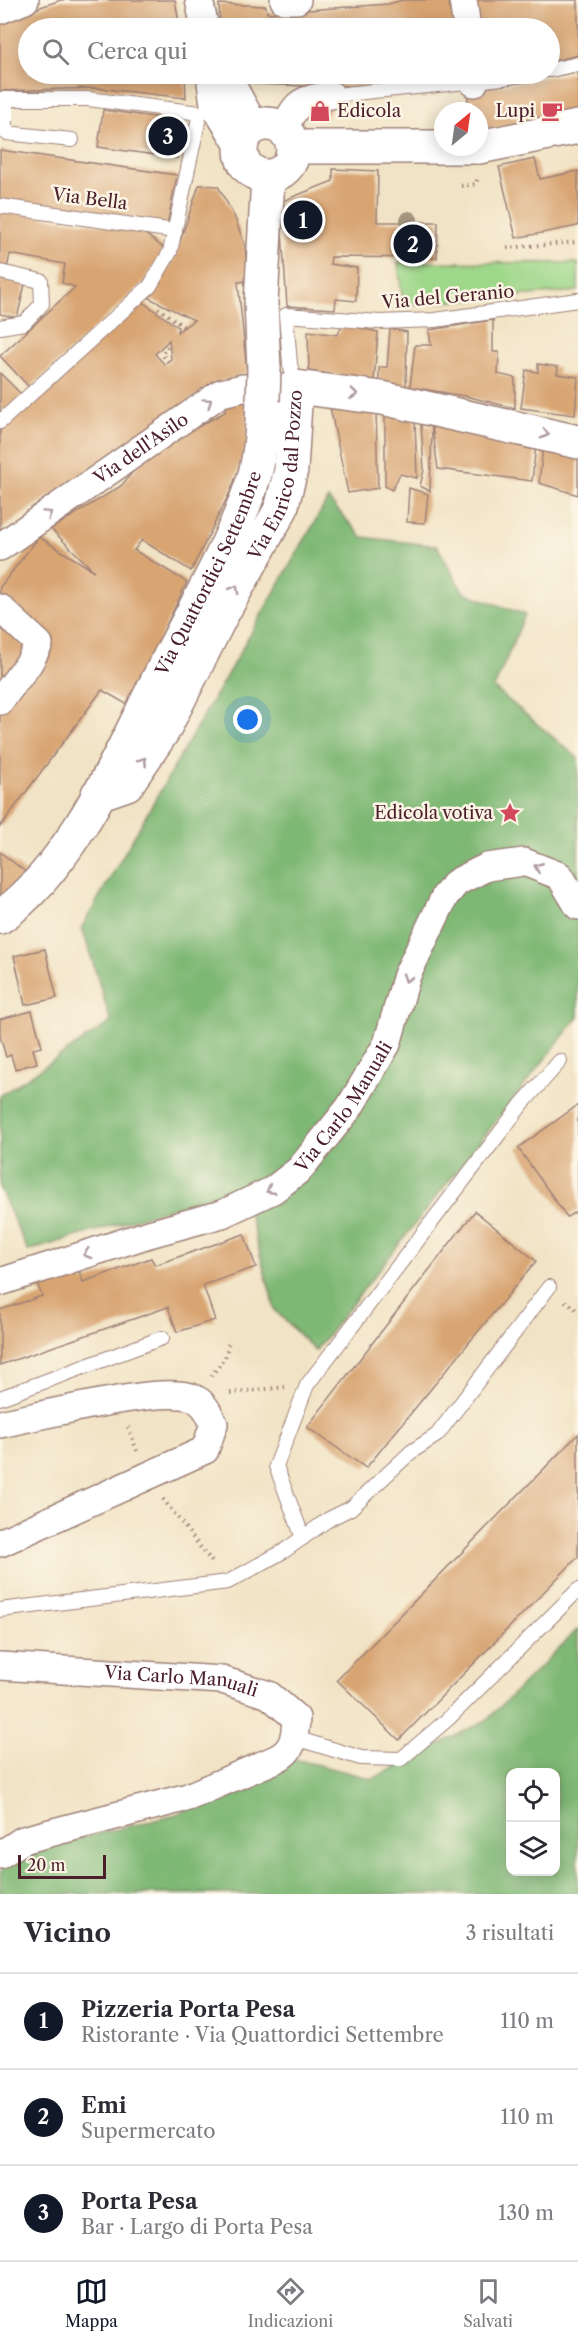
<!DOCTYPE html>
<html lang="it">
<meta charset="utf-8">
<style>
body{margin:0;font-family:"Libre Caslon Text",serif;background:#f7f7f7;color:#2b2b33}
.controls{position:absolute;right:18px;bottom:18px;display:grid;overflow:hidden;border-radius:12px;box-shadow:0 3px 15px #0003}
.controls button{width:54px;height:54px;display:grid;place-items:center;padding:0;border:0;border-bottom:2px solid #e1e1e2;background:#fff;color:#2b2b33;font:30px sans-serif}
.compass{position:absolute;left:434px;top:102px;width:54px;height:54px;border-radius:50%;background:#fff;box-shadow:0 3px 15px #0003;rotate:29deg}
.scale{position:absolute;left:18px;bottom:15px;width:88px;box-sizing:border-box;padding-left:6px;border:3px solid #4a1f2b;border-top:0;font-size:16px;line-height:21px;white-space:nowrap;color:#4a1f2b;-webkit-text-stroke:4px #fcf5e5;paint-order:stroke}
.you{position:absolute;left:248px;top:720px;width:21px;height:21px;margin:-15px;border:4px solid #fff;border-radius:50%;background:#1a73e8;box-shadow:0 0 0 9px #1a73e833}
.badge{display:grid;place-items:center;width:39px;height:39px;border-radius:50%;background:#111827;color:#fff;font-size:20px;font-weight:700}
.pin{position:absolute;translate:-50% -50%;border:3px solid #fff;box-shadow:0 2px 6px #0006}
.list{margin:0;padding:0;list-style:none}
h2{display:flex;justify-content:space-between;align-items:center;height:78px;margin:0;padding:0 24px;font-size:26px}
h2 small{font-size:20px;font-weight:400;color:#7c7c81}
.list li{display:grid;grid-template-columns:39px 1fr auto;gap:18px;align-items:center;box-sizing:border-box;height:96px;padding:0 24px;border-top:2px solid #e1e1e2}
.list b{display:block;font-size:22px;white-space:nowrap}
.list p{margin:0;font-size:20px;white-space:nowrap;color:#7c7c81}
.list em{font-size:20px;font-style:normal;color:#7c7c81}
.icon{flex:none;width:33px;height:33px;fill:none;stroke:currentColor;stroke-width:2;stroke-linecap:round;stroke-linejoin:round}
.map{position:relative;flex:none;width:578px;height:1894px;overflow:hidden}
.search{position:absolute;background:#fff;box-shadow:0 3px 15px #0003;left:18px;right:18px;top:18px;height:66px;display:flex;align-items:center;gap:15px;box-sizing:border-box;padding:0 21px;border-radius:33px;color:#7c7c81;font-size:22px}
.sheet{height:366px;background:#fff}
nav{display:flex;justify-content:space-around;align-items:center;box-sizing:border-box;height:84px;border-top:2px solid #e1e1e2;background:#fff;font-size:16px;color:#7c7c81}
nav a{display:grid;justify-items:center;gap:3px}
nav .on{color:#111827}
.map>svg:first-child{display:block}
.green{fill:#9ed789;stroke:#747b5a;stroke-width:1.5}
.forest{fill:#7eb875;stroke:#646c50;stroke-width:1.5;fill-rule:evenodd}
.building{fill:#d8a472;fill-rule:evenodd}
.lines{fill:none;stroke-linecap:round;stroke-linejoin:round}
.lane-casing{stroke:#9e8178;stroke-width:16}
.street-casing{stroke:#9e8178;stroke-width:30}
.secondary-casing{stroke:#9e8178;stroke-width:36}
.path{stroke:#9e8178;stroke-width:4;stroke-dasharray:1.5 4.5;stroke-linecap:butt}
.lane{stroke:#fff;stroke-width:14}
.street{stroke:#fff;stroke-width:27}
.secondary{stroke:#fff;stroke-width:33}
.secondary-bridge-casing{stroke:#9e8178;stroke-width:36;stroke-linecap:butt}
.secondary-bridge{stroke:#fff;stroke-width:33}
.tree{fill:#a39580}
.oneway{stroke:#ae9aa0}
.labels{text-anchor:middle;stroke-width:5;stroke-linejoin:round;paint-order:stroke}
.poi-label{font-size:18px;fill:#4a1f2b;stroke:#fcf5e5;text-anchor:end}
.street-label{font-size:18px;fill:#4a1f2b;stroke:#fcf5e5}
</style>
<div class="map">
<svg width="578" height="1894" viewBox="0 0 578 1894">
<rect width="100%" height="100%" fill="#fcf5e5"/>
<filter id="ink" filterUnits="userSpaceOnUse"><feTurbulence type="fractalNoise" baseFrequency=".0167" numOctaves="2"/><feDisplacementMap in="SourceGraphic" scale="12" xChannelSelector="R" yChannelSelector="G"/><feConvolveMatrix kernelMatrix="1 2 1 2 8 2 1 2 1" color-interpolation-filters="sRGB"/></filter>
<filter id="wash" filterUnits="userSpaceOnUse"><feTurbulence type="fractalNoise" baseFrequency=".008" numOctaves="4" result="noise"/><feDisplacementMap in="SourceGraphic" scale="24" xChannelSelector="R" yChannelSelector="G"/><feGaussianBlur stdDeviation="1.35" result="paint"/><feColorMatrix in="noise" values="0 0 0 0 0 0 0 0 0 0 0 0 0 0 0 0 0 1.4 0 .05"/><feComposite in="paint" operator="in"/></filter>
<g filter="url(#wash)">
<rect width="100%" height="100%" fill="#f1e3c5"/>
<!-- green -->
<path class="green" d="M398,262l180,1v28l-175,14z"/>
<!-- forest -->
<g class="forest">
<path d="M328,499l34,38 75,9 26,46 62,23 -31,73 84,70v259l-263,334 -40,-41 -33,-123 -214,64 -28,-62v-93l111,-74 -29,-95z"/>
<path d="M578,1629v265h-578v-19l9,-20 163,-39 123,-57 78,20 115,-60zM510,1772h46v100h-46z"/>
</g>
<g id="blocks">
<!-- building -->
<g class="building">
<path d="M61,0h114l5,28h-152v46h157l1,24 -90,-10 -96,3v-70z"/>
<path d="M403,0h56l4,28h-243l-1,-24 47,2 1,7 121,-9z"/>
<path d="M470,0h108v55l-28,7v-34h-77z"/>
<path d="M578,72v43l-99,15v-19h-10l-2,-20z"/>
<path d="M246,74h223l1,6 -126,6 2,17 -12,2 -3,-18 -76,-3z"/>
<path d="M331,108l-5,10 -11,1 -7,-9z"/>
<path d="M103,110l79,11 -5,37 -79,-11z"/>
<path d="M0,150l177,25 -10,50 -33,-7 -134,-18z"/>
<path d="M535,159l5,20 38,-8v55l-62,12 -17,-71z"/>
<path d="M333,169l45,2 -1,51h61l-1,36 -106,-1 -1,7 27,4 -1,33 -20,-2 -1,10 -48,-3 -7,-104 53,-21z"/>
<path d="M199,185l19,1 17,32 10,28 3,35 -10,1 9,91 -34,11 -213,146v-101l141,-128 37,26 -1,5 17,-12 -45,-22 24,-36zM169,340l2,19 -6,6 -10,-11z"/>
<path d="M0,211l140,19 25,19 -22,34 -113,105 -30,-32 75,-69 -13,-4 3,-19 -55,-10 -3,15 -7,-2z"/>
<path d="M0,278l25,6 -8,34 -17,-4z"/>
<path d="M493,320v32h6l-1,22 17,4v30l-50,-12 -55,-9 5,-42h16l-2,-15z"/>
<path d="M342,324l36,8 -4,49 -65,-10 -1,-40 30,4z"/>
<path d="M390,329l17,3 -1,55 -27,-6v-14h8z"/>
<path d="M538,364l20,3 -1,7 21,3 -3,38 -54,-7 5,-38 12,2z"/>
<path d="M0,373l23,23 -23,20z"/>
<path d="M247,401l1,39 -15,46 -42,85 -49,-31 -8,10 53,32 -59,123 -26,-15 -102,137v-120l51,-67 -51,-44v-9l39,-50 55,34 -43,-42 70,-43 25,-30 79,-44 2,-9z"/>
<path d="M329,403l47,7 2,78 -30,5z"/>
<path d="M385,414l30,6 2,58 -17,-4 -8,16 -7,-4z"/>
<path d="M431,419l105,25 -4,37 -94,-12z"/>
<path d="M421,424l11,3 -2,64 -10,-5 4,-16z"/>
<path d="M543,448l35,11v36l-39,-12z"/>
<path d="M409,488l19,6 -3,29 -18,-1z"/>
<path d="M0,621l27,28 -27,44z"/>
<path d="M0,852l27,21 -27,23z"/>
<path d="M45,949l12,49 -32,7 -11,-49z"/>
<path d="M32,1011l10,36 -9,2 4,14 -22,6 -4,-14 -5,2 -6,-21v-17z"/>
<path d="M578,1105v105l-11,7 -49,-69z"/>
<path d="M475,1211l61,50 -170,207 -59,-41z"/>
<path d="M244,1234l12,33 -53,18 12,35 -38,12 -9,-25 -168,58v-55l42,-14 -7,-18 41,-15 7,19 68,-24 4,7z"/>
<path d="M578,1434v123l-179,183 -62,-60z"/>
</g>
</g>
</g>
<g filter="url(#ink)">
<use href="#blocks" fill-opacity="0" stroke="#9e8178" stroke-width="1.5"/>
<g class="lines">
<defs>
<g id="lane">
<path d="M550,70l28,-6"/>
<path d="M345,94c62,-7 123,-10 184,-20"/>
<path d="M0,99h88l112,14"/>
<path d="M6,99v34l66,7"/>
<path d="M0,206l175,25"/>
<path d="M0,272l41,9 1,23 -18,19 -24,4"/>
<path d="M296,387l-6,-23 -4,-49 93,7 56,-2 143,-20"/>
<path d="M0,422l150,-136 20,-34 30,-139"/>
<path d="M0,1398l162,-60"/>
<path d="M303,1538l-27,-72 31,-81 215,-281 38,-43"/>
<path d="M0,1610l228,-28 56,-31 45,-32 22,-11 60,-56 26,-17 112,-148"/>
<path d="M295,1738l66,20 40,1 47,-40 130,-129"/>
</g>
<g id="street">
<path d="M199,0l6,28"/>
<path d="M284,0h13"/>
<path d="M463,0l4,28"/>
<path d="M0,10l25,-10"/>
<path d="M210,74l4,31 26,42"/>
<path d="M226,74l29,53"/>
<path d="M473,74l1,9"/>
<path d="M283,130c15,-29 16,-30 48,-35"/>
<path id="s1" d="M0,547l221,-154 22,-5h40"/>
<path d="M0,608l39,36 -10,19 -29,38"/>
<path id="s2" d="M0,1282l149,-48 73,-20 51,-24 26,-20 50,-62 38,-64 20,-69 38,-79 12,-14 30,-15 37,-5 36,14 18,30"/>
<path d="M0,1424c40,-8 158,-38 191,-27 13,4 18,16 23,27l-9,26 -205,93"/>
<path id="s3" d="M0,1666l222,14 47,15 27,23c-1,19 -2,32 -20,41l-88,38 -165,43 -23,15"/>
</g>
<g id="secondary">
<circle cx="267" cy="150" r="26"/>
<path d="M293,147h184"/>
<path d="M479,147l99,-20"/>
<path d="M264,369l-3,-66 7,-126"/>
<path id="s4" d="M98,794l29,-10 36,-53 59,-117 59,-105 10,-39 5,-83 86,11 196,44"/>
<path id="s5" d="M0,917c76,-52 125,-176 168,-257 31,-61 67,-121 87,-186 6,-23 7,-49 8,-73"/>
</g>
</defs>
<!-- lane casing -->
<use href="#lane" class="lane-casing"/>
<!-- street casing -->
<use href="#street" class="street-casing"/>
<!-- secondary casing -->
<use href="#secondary" class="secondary-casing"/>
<!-- path -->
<g class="path">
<path d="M461,186l15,-2 2,-8"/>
<path d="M507,248l71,-6"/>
<path d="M158,308l26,19"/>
<path d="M168,362l-6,-8 8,-11"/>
<path d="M565,1301l13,10"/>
<path d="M211,1376l14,-18 4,-17"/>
<path d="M230,1393l55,-6"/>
<path d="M128,1427l9,24"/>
<path d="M163,1499l49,63"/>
</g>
<!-- lane -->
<use href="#lane" class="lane"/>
<!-- street -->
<use href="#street" class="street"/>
<!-- secondary -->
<use href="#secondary" class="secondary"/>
<defs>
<path id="secondary-bridge" d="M263,401l1,-32"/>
</defs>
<!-- secondary-bridge casing -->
<use href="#secondary-bridge" class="secondary-bridge-casing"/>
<!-- secondary-bridge -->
<use href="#secondary-bridge" class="secondary-bridge"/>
</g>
<!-- trees -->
<circle class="tree" cx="409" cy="220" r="9"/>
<!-- one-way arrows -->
<defs><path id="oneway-chevron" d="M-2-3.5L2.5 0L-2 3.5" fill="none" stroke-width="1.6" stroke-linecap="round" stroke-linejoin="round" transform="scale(1.5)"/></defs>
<g class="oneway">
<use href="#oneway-chevron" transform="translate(354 394) rotate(7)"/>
<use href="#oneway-chevron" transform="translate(208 402) rotate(-35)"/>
<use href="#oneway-chevron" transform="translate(545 434) rotate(15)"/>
<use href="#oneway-chevron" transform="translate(48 514) rotate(-35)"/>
<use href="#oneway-chevron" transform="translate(235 589) rotate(-61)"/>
<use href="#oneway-chevron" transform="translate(143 761) rotate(-56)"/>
<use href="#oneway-chevron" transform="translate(538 867) rotate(-158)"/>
<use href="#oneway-chevron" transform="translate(407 978) rotate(109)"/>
<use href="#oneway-chevron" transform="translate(270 1190) rotate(150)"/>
<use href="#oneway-chevron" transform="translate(87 1254) rotate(163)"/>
</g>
</g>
<!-- icons -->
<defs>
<symbol id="shop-bare" viewBox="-9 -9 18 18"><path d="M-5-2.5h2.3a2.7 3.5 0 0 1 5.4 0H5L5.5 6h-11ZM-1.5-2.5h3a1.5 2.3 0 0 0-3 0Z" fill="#d1495b" stroke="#fcf5e5" stroke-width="2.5" paint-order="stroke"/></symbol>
<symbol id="cafe-bare" viewBox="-9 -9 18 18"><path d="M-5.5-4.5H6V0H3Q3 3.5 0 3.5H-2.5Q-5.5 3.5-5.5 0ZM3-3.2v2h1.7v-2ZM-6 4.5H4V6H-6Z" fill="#d1495b" stroke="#fcf5e5" stroke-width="2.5" paint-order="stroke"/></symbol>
<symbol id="sight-bare" viewBox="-9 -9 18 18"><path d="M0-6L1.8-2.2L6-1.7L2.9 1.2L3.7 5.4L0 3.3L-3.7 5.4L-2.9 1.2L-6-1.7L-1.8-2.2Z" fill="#d1495b" stroke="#fcf5e5" stroke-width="2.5" paint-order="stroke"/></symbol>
</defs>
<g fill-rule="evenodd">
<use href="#shop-bare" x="305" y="96" width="30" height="30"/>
<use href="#cafe-bare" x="537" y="96" width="30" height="30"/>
<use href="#sight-bare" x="495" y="798" width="30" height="30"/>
</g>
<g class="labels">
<!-- poi labels -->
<g class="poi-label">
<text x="337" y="117" text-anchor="start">Edicola</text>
<text x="535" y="117">Lupi</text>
<text x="493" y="819">Edicola votiva</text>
</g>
<!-- street labels -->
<g class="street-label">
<text transform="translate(90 199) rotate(7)" y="6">Via Bella</text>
<text transform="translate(448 297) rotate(-5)" y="6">Via del Geranio</text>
<text dy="6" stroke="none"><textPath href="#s1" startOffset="172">Via dell'Asilo</textPath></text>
<text dy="6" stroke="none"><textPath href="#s4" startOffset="378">Via Enrico dal Pozzo</textPath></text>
<text dy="6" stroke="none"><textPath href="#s5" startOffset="406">Via Quattordici Settembre</textPath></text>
<text dy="6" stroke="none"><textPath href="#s2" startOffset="399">Via Carlo Manuali</textPath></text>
<text dy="6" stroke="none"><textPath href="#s3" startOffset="182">Via Carlo Manuali</textPath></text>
</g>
</g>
</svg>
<div class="controls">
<button><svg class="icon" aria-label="locate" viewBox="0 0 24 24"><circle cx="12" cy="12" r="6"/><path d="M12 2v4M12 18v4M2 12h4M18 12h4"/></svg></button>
<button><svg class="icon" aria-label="layers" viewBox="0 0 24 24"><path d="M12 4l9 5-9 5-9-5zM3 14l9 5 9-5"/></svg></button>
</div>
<svg class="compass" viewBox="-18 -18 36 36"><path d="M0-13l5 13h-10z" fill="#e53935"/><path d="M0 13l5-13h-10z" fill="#7c7c81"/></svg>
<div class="scale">20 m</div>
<div class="you"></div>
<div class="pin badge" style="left:303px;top:220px">1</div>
<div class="pin badge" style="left:413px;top:244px">2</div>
<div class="pin badge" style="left:168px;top:136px">3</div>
<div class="search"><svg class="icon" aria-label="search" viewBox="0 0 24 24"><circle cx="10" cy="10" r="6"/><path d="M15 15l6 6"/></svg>Cerca qui</div>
</div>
<section class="sheet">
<h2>Vicino<small>3 risultati</small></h2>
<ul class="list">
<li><span class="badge">1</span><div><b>Pizzeria Porta Pesa</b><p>Ristorante · Via Quattordici Settembre</p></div><em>110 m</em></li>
<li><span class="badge">2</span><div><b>Emi</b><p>Supermercato</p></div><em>110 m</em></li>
<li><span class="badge">3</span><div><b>Porta Pesa</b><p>Bar · Largo di Porta Pesa</p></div><em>130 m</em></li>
</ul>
</section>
<nav>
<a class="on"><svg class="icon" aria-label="map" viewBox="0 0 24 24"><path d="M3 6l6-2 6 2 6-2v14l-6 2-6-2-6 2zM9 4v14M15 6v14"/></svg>Mappa</a>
<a><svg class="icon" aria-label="directions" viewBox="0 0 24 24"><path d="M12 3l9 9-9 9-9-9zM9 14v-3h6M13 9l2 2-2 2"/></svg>Indicazioni</a>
<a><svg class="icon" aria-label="saved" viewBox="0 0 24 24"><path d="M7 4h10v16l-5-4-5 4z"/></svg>Salvati</a>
</nav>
